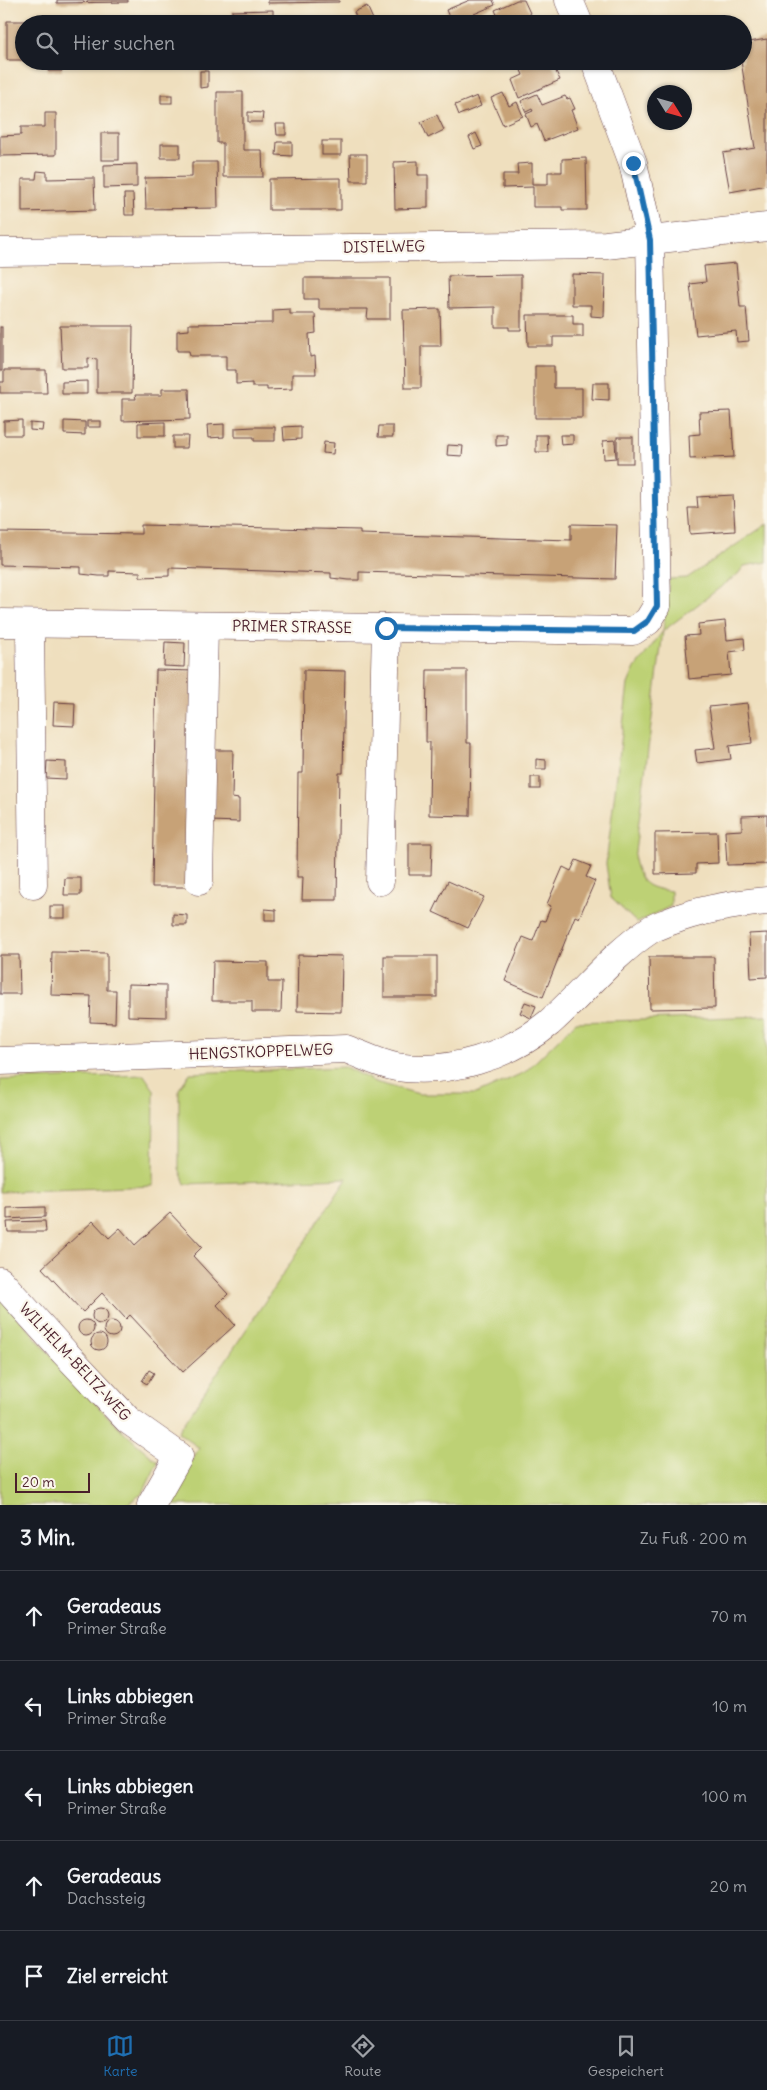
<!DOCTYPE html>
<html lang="de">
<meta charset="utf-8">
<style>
body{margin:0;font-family:Delius,sans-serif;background:#242831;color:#f1f3f6}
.compass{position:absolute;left:647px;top:85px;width:45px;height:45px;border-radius:50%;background:#171b24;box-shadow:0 1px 4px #0004;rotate:127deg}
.scale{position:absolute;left:15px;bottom:12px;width:75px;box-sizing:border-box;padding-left:5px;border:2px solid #4a1f2b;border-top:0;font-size:14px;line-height:18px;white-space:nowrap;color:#4a1f2b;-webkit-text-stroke:4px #fbf7ec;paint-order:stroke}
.stop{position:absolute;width:15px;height:15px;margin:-11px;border:4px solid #1f6fb2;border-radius:50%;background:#fff}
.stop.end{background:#1f6fb2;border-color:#fff;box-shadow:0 1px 5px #0008}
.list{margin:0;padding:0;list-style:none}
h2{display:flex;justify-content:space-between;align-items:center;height:65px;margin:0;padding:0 20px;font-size:21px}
h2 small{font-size:16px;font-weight:400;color:#9ea1a6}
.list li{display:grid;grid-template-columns:32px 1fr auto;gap:15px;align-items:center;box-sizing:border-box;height:90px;padding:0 20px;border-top:1px solid #363941}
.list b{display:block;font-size:19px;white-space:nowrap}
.list p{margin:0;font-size:16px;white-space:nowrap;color:#9ea1a6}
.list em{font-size:16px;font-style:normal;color:#9ea1a6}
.icon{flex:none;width:28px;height:28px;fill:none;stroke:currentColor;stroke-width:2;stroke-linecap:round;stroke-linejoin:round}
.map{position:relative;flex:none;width:767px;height:1505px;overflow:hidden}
.search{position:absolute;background:#171b24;box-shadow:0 1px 4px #0004;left:15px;right:15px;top:15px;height:55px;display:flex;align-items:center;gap:12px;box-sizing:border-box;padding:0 18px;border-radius:28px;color:#9ea1a6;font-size:19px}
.sheet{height:515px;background:#171b24}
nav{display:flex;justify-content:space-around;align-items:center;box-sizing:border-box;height:70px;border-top:1px solid #363941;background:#171b24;font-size:14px;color:#9ea1a6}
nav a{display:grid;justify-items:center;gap:2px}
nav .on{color:#1f6fb2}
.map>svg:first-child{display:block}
.green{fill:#bdd174;stroke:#847850}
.building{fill:#c7a277}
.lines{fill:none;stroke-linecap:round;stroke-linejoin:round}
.minor-casing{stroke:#633c41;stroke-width:29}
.minor{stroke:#fff;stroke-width:28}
.route{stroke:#1f6fb2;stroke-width:6}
.labels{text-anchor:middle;stroke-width:4.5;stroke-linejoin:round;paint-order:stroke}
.street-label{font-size:15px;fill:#4a1f2b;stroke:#fbf7ec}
</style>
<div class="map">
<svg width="767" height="1505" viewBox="0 0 767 1505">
<rect width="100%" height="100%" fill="#fbf7ec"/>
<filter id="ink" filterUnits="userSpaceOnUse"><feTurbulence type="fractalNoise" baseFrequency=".02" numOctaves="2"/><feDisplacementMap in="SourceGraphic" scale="10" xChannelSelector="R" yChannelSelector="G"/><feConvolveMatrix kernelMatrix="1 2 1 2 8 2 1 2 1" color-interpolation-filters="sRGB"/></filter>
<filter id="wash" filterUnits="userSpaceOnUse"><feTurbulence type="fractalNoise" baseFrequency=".0096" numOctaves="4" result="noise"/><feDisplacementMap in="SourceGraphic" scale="20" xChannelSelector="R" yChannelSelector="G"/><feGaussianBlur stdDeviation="1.12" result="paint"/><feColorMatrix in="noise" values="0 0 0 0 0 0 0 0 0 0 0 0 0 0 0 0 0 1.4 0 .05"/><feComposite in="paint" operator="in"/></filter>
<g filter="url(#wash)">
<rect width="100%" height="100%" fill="#efdfbe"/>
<!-- green -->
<g class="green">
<path d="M767,524v38l-23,4 -6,8 -75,57 -29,229c6,24 12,28 37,31v15l-34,17 -26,-25 -5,-34 22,-180 7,-16 28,-37 6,-52 18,-1z"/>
<path d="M767,1016v489h-600l32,-57 -21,-16 169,-254 -162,6 -6,-16v-79l11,-16 155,-6 30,15 44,12h57l49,-22 51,-50z"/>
<path d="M144,1075l10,15 -1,96 -153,6v-112z"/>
<path d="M0,1296c50,58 98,117 158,166l-15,31 -17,12h-126z"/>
</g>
<g id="blocks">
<!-- building -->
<g class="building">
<path d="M57,0h71v2l-71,1z"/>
<path d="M268,0h71v2l-71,1z"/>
<path d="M470,0h23l2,5 -21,9 4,10h-26l-6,-14z"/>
<path d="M517,0h7l11,24h-34l-6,-14z"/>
<path d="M367,6l8,18h-16l-5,-12z"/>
<path d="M273,10v14h-41v-13z"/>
<rect x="198" y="17" width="22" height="7"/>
<path d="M288,18l16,1v5h-17z"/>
<path d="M328,20v4h-17v-3z"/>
<path d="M7,21h64v3h-47v36h-17z"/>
<path d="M767,39v146l-37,7 -7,-39 32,-5 -14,-87h2v-18z"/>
<path d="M517,61h34l9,19 -41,18 -7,-18 11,-5z"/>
<path d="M47,63h15v8h-14z"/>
<path d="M200,71h8v16l-8,1z"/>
<path d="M217,92h26v58h19l1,27h-40v-34h-6z"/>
<path d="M503,93l6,13 8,-4 6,14 -20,9 -12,-27z"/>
<path d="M537,94l5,11 23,-9 2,3 3,-1 5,11 -4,1 7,18 -34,13 -7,-17 -6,3 -5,-13 7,-3 -1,-2 -6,3 -5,-11z"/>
<rect x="161" y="95" width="11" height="8"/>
<path d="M477,96l4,10 -22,9 -4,-10z"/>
<path d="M248,112l15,1 -1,9h-14z"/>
<path d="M45,113h11v42l-56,1v-20l21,-1v-8h24z"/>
<path d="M437,115l7,15 -16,8 -7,-16z"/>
<path d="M276,124h10v11h-9z"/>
<rect x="101" y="133" width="18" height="27"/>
<path d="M476,133l6,13 -8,3 -5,-12z"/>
<rect x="322" y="141" width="19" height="14"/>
<path d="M277,142h15v14l-16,-1z"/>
<rect x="161" y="144" width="19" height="14"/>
<path d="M350,154h17v27h-16z"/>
<path d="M586,158l1,52h-25v-3h-29v-20l-30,1v-14h15l-1,-10 15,-1v21h16v-12h14v-13z"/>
<path d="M418,161v14h10v33l-33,1 -1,-47z"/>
<path d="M192,162h25l1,46 -72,1 -1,-31 47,-1z"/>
<path d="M137,164v23l-33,1v-23z"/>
<path d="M37,171l10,1v7l47,-1 1,32 -73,2v-33h14z"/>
<path d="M341,178v32h-72v-31z"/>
<path d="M124,194h9l1,21h-9z"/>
<path d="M736,263l4,44h6l3,34 -12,1 -1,-11 -40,4 -6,-51 16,-2 -2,-16z"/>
<path d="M572,274l33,1 -1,42 -13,-1v-11h-19z"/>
<path d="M521,275v55h-12v-3h-14v-20l-46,1 -1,-32z"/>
<path d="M304,278h86v41h-23l1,-10h-49v-10h-15z"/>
<path d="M290,309v5h25l1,19 -7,1 1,23 5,-1 1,18h-24v15l-25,1v-3h-15v-4l-16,1v-14h-10v-14h-36l-1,-5h-12v-20l12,-1v-6l84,-1v-13z"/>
<path d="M440,309l1,37h-20v42h-16l-2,-78z"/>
<path d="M527,315h46v9h10v13h-30v9h-25z"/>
<path d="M60,326h73l-1,67h-35v-34l-9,-1v10h-26z"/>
<rect x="0" y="327" width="2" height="44"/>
<path d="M535,366h19v22h28v30h-47z"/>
<path d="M4,370h42l1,23h-47v-11h4z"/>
<path d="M87,381v13h-25v-12z"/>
<path d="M593,383h16v17l-17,-1z"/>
<path d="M162,389h27l1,30 -68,2v-22h14l-1,-4h27z"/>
<path d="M731,411l3,46 -44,2 -1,-24 11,-1 -1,-22z"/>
<path d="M22,420v15h-18v-14z"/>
<path d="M64,421l21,1v13l-21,-1z"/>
<rect x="87" y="421" width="14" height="6"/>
<path d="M165,422v14h-27v-13z"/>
<path d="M30,423l13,1 -1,7 -12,-1z"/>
<path d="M224,424v13l-16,1 -1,-13z"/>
<path d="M301,426v13l-17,1 -1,-13z"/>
<path d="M379,426h14v11h-15z"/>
<path d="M254,427h21v14h-21v-4h-19v-9z"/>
<path d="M496,435h11v10l-11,1z"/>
<path d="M536,435h11l1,17h-12z"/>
<path d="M560,435h13v9l-12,1z"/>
<path d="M173,436h15l-1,12h-14z"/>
<rect x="617" y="437" width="16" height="26"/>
<path d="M615,440l1,18 -12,1 -1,-18z"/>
<path d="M324,442l10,1 -1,11 -10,-1z"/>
<path d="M448,445l15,1 -1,10 -15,-1z"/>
<path d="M733,495l2,36 -45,3 -2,-26h10l-1,-11z"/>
<path d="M571,524l46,1 -2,54 -256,-7v8h-10l-18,-2v-5l-162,-5v8l-29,1v-5l-31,-1v5h-10l-18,-2v-7l-81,-2v-33l141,2v-9l219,5v4l211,6z"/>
<path d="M725,621l2,19 17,-2 1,12 -16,2 2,23 -42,4 -4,-43 14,-1 -1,-11z"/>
<path d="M165,642l20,1 -1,24 -20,-1z"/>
<path d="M156,670l39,1 -2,216h-41z"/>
<path d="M304,670l41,1 -2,102h-4l-2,127h-35l1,-23h-6l1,-104h5z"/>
<path d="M427,670h40v73h4l-1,73 -41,-1 1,-73h-4z"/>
<path d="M54,702l21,1 -1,23 -21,-1z"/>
<path d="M747,703l5,40 -23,3 2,13 -34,4 -2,-13 20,-2 -6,-41z"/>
<path d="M211,750h22l-1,48 7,1v23l-28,-1z"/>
<path d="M536,759l10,1v9h-10z"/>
<path d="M47,761l19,1v17l-20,-1z"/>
<rect x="531" y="777" width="9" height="12"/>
<path d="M767,815v49l-40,1 -2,-34 17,-1v-14z"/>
<path d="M717,832l1,31 -22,1v9l-41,1v-41z"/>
<path d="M409,843h23l-1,32h-22z"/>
<path d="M576,860l15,6 -5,11 9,4 -16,37 -4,-2 -32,81 -38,-16 18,-44 10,4 8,-21 4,1 6,-15 -4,-2 16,-37 8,4z"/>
<path d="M65,878h16v17h-17z"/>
<path d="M448,881l36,16 -16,31 -35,-16z"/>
<rect x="50" y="906" width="15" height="12"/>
<path d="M265,909l11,1v10h-11z"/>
<path d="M173,914l14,1v10h-14z"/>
<path d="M767,933v44l-16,1 -2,-44z"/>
<path d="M52,952l55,1v37h9l-1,33 -25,-1 1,-26 -40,-1z"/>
<path d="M0,955h19l1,39h-20z"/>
<path d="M298,955l44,1 -1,56 -44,-1z"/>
<rect x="384" y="956" width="53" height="41"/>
<path d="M649,957h65l1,51 -65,1z"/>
<path d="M213,961l55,1v20h14l-1,30h-29v-11h-40z"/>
<path d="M128,984l38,1v32l-38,-1z"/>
<path d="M525,1002l11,4 -5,12 -11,-5z"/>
<path d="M45,1207v10l-38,2v-11z"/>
<path d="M170,1213l32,34 -9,9 35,38 -11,11 18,20 -52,47 -53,-57 -4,4 -24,-26 -19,19 -41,-44 51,-47 16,17 11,-10 15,17z"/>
<path d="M45,1221l1,11h-38l-1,-10z"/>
<circle cx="100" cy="1316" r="8"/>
<circle cx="86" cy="1328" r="8"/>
<circle cx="112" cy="1329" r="8"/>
<circle cx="99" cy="1342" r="8"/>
<path d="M149,1370l5,3 -7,11 -5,-3z"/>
</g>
</g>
</g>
<g filter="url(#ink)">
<use href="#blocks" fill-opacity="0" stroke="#633c41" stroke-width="1"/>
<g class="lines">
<defs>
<g id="minor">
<path d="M569,0l10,24"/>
<path d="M0,252l606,-7 161,-18"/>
<path d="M0,623l633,8 15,-10 9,-15 -7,-366 -17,-77 -38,-102"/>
<path d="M30,624l3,261"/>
<path d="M199,881l5,-255"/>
<path d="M380,881l6,-253"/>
<path d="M0,1061l346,-12c16,6 33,15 50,18 52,8 113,-11 153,-44 34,-30 63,-68 101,-93 6,-4 14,-6 21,-9 31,-12 62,-17 96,-20"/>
<path d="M0,1281l65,72 63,67 51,36 -28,49"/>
</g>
</defs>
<!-- minor casing -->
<use href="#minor" class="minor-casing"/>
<!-- minor -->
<use href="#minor" class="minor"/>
</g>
</g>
<g class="lines" filter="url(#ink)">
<!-- route -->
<path class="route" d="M386,628l248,3 14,-10 9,-15 -7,-366 -17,-77"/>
</g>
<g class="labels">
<!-- street labels -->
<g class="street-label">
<text transform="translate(384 247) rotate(-1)" y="5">DISTELWEG</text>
<text transform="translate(292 627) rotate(1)" y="5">PRIMER STRASSE</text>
<text transform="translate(261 1052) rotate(-2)" y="5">HENGSTKOPPELWEG</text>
<text transform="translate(75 1362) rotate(47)" y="5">WILHELM-BELTZ-WEG</text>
</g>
</g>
</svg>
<svg class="compass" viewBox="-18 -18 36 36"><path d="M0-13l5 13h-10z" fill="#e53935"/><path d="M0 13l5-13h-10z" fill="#9ea1a6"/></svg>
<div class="scale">20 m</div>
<div class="stop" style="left:386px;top:628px"></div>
<div class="stop end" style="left:633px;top:163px"></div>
<div class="search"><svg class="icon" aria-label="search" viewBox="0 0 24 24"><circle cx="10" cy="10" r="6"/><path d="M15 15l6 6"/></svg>Hier suchen</div>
</div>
<section class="sheet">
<h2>3 Min.<small>Zu Fuß · 200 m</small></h2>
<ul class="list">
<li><svg class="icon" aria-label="ahead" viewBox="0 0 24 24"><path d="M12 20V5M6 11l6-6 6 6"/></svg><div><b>Geradeaus</b><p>Primer Straße</p></div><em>70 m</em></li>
<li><svg class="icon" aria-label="left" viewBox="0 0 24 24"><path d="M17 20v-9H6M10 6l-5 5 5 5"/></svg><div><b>Links abbiegen</b><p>Primer Straße</p></div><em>10 m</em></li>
<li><svg class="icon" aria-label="left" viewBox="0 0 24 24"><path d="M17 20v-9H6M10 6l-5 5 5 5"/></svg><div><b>Links abbiegen</b><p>Primer Straße</p></div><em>100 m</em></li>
<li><svg class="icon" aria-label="ahead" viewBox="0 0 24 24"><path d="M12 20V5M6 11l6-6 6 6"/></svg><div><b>Geradeaus</b><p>Dachssteig</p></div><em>20 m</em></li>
<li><svg class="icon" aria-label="arrive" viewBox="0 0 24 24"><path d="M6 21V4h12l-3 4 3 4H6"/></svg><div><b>Ziel erreicht</b></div></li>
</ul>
</section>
<nav>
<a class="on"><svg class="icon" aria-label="map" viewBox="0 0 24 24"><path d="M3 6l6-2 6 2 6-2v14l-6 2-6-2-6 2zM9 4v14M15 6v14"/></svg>Karte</a>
<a><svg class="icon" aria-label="directions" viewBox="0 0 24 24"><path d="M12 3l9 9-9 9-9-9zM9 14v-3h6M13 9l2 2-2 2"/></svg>Route</a>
<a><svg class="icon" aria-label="saved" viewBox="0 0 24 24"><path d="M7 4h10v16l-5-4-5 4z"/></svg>Gespeichert</a>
</nav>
